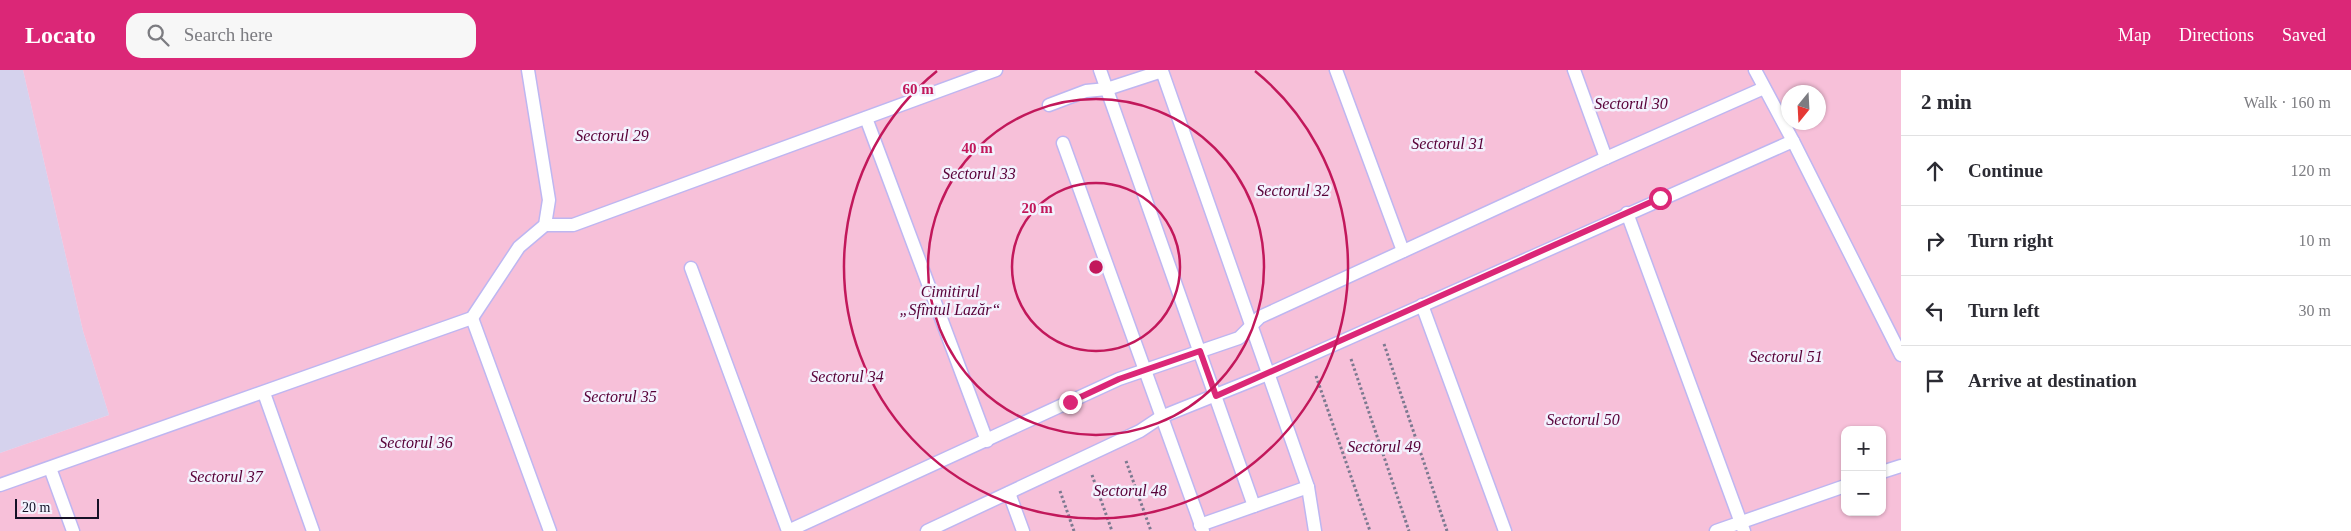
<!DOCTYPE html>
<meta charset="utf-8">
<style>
body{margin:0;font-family:Georgia,serif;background:#f7f7f7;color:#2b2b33}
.controls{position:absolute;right:15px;bottom:15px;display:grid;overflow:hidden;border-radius:10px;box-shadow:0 1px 4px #0004}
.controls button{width:45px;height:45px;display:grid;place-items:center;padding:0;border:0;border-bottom:1px solid #e1e1e2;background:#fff;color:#2b2b33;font:25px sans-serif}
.compass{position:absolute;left:1781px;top:15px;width:45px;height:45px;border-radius:50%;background:#fff;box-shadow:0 1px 4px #0004;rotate:198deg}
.scale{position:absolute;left:15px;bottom:12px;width:84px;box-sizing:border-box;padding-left:5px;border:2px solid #151227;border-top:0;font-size:14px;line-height:18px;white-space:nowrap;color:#151227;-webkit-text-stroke:4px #f3f2fe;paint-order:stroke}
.stop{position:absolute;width:15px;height:15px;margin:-11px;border:4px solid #db2777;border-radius:50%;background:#fff}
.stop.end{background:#db2777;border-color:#fff;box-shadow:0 1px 5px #0008}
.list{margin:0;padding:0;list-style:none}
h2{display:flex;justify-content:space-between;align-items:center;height:65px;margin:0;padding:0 20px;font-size:21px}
h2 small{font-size:16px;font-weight:400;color:#7c7c81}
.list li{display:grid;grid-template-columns:32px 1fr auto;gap:15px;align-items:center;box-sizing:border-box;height:70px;padding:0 20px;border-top:1px solid #e1e1e2}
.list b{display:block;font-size:19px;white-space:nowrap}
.list em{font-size:16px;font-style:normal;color:#7c7c81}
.icon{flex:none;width:28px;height:28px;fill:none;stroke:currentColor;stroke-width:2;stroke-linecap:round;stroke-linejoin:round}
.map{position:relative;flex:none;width:1901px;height:461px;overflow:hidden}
header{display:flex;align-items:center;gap:30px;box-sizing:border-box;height:70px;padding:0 25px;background:#db2777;color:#fff}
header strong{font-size:24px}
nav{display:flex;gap:28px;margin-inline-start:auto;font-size:18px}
.search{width:350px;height:45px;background:#f7f7f7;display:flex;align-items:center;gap:12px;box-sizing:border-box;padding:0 18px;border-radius:15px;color:#7c7c81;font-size:19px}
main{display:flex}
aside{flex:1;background:#fff}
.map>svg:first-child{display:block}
.built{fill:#d5d2ed}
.green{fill:#f7c0d9;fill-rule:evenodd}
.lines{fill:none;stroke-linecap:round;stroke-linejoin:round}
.lane-casing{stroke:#beb6f1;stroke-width:15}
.path{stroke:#7c7990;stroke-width:3;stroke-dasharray:2.5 2.5;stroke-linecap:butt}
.lane{stroke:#fff;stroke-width:12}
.route{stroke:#db2777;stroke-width:6}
.ring{fill:none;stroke:#c2185b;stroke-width:2.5}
.labels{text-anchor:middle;stroke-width:5;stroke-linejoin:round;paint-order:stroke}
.park-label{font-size:16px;font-style:italic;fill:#580038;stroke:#f3f2fe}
.centre{fill:#c2185b;stroke:#f3f2fe;stroke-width:2.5}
.ring-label{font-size:15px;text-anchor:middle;font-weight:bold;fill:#c2185b;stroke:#f3f2fe;stroke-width:5;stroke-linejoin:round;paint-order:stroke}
</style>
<header>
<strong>Locato</strong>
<div class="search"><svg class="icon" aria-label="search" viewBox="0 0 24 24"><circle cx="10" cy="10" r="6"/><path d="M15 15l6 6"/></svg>Search here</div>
<nav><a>Map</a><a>Directions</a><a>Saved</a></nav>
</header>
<main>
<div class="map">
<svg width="1901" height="461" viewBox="0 0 1901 461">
<rect width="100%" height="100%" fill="#e5e3fc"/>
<!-- built -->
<path class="built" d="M0,0h23l60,261 26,84 -109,38z"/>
<!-- green -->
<path class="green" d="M23,0h1878v461h-1901v-78l109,-38 -26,-84zM1788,22h30v30h-30zM1845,360h37v82h-37z"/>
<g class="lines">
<defs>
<g id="lane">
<path d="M1100,0l154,436"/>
<path d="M1336,0l67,181"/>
<path d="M1574,0l32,88"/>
<path d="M1755,0l38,71 108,214"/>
<path d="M1049,35l37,-14 21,-2 55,-18 146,416 7,44"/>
<path d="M866,48l121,323"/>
<path d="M1063,73l140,388"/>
<path d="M1627,143l117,318"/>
<path d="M545,155h28l423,-155"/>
<path d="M691,198l97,263"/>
<path d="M1422,235l83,226"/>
<path d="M472,248l78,213"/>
<path d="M264,323l49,138"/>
<path d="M50,398l23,63"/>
<path d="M1882,402l19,-6"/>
<path d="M0,415l472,-167 47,-71 26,-22 4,-25 -21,-130"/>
<path d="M1009,423l14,38"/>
<path d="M1200,455l108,-38"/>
<path d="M788,461l331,-152 120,-41 21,-21 346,-159 158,-70"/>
<path d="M927,461l213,-100 21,-14 107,-43 525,-233"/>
<path d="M1716,461l129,-45"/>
</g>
</defs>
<!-- lane casing -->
<use href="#lane" class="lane-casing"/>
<!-- path -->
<g class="path">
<path d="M1384,274l63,187"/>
<path d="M1351,289l58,172"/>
<path d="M1316,306l54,155"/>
<path d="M1126,391l25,70"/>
<path d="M1092,405l20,56"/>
<path d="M1060,421l14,40"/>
</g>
<!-- lane -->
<use href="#lane" class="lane"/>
</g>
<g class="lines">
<!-- route -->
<path class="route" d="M1070,332l49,-23 81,-28 16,45 444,-198"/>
</g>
<!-- distance rings -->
<g class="ring">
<circle cx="1096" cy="197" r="84"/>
<circle cx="1096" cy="197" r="168"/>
<path d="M1255 1A252 252 0 1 1 937 1"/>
</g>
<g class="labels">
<!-- park labels -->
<g class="park-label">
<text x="1631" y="39">Sectorul 30</text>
<text x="612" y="71">Sectorul 29</text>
<text x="1448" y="79">Sectorul 31</text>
<text x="979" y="109">Sectorul 33</text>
<text x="1293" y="126">Sectorul 32</text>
<text x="950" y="227">Cimitirul<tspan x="950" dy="18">„Sfîntul Lazăr“</tspan></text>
<text x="1786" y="292">Sectorul 51</text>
<text x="847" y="312">Sectorul 34</text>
<text x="620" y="332">Sectorul 35</text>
<text x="1583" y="355">Sectorul 50</text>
<text x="416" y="378">Sectorul 36</text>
<text x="1384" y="382">Sectorul 49</text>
<text x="226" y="412">Sectorul 37</text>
<text x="1130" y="426">Sectorul 48</text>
</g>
</g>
<circle cx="1096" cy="197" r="8" class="centre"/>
<g class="ring-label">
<text x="918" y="24">60 m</text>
<text x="977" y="83">40 m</text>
<text x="1037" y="143">20 m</text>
</g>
</svg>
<div class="controls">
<button>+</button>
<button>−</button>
</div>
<svg class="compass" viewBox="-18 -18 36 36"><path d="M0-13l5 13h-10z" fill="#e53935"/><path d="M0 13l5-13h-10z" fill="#7c7c81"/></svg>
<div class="scale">20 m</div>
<div class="stop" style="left:1660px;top:128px"></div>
<div class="stop end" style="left:1070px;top:332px"></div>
</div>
<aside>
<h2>2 min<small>Walk · 160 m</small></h2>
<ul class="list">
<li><svg class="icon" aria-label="ahead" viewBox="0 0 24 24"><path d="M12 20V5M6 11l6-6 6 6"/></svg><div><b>Continue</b></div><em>120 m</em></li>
<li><svg class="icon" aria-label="right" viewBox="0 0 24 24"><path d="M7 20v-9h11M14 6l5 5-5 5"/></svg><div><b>Turn right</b></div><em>10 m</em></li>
<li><svg class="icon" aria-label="left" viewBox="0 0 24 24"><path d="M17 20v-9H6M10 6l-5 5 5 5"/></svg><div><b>Turn left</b></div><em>30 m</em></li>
<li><svg class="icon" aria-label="arrive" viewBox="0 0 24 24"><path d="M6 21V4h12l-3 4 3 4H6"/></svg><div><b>Arrive at destination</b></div></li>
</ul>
</aside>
</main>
